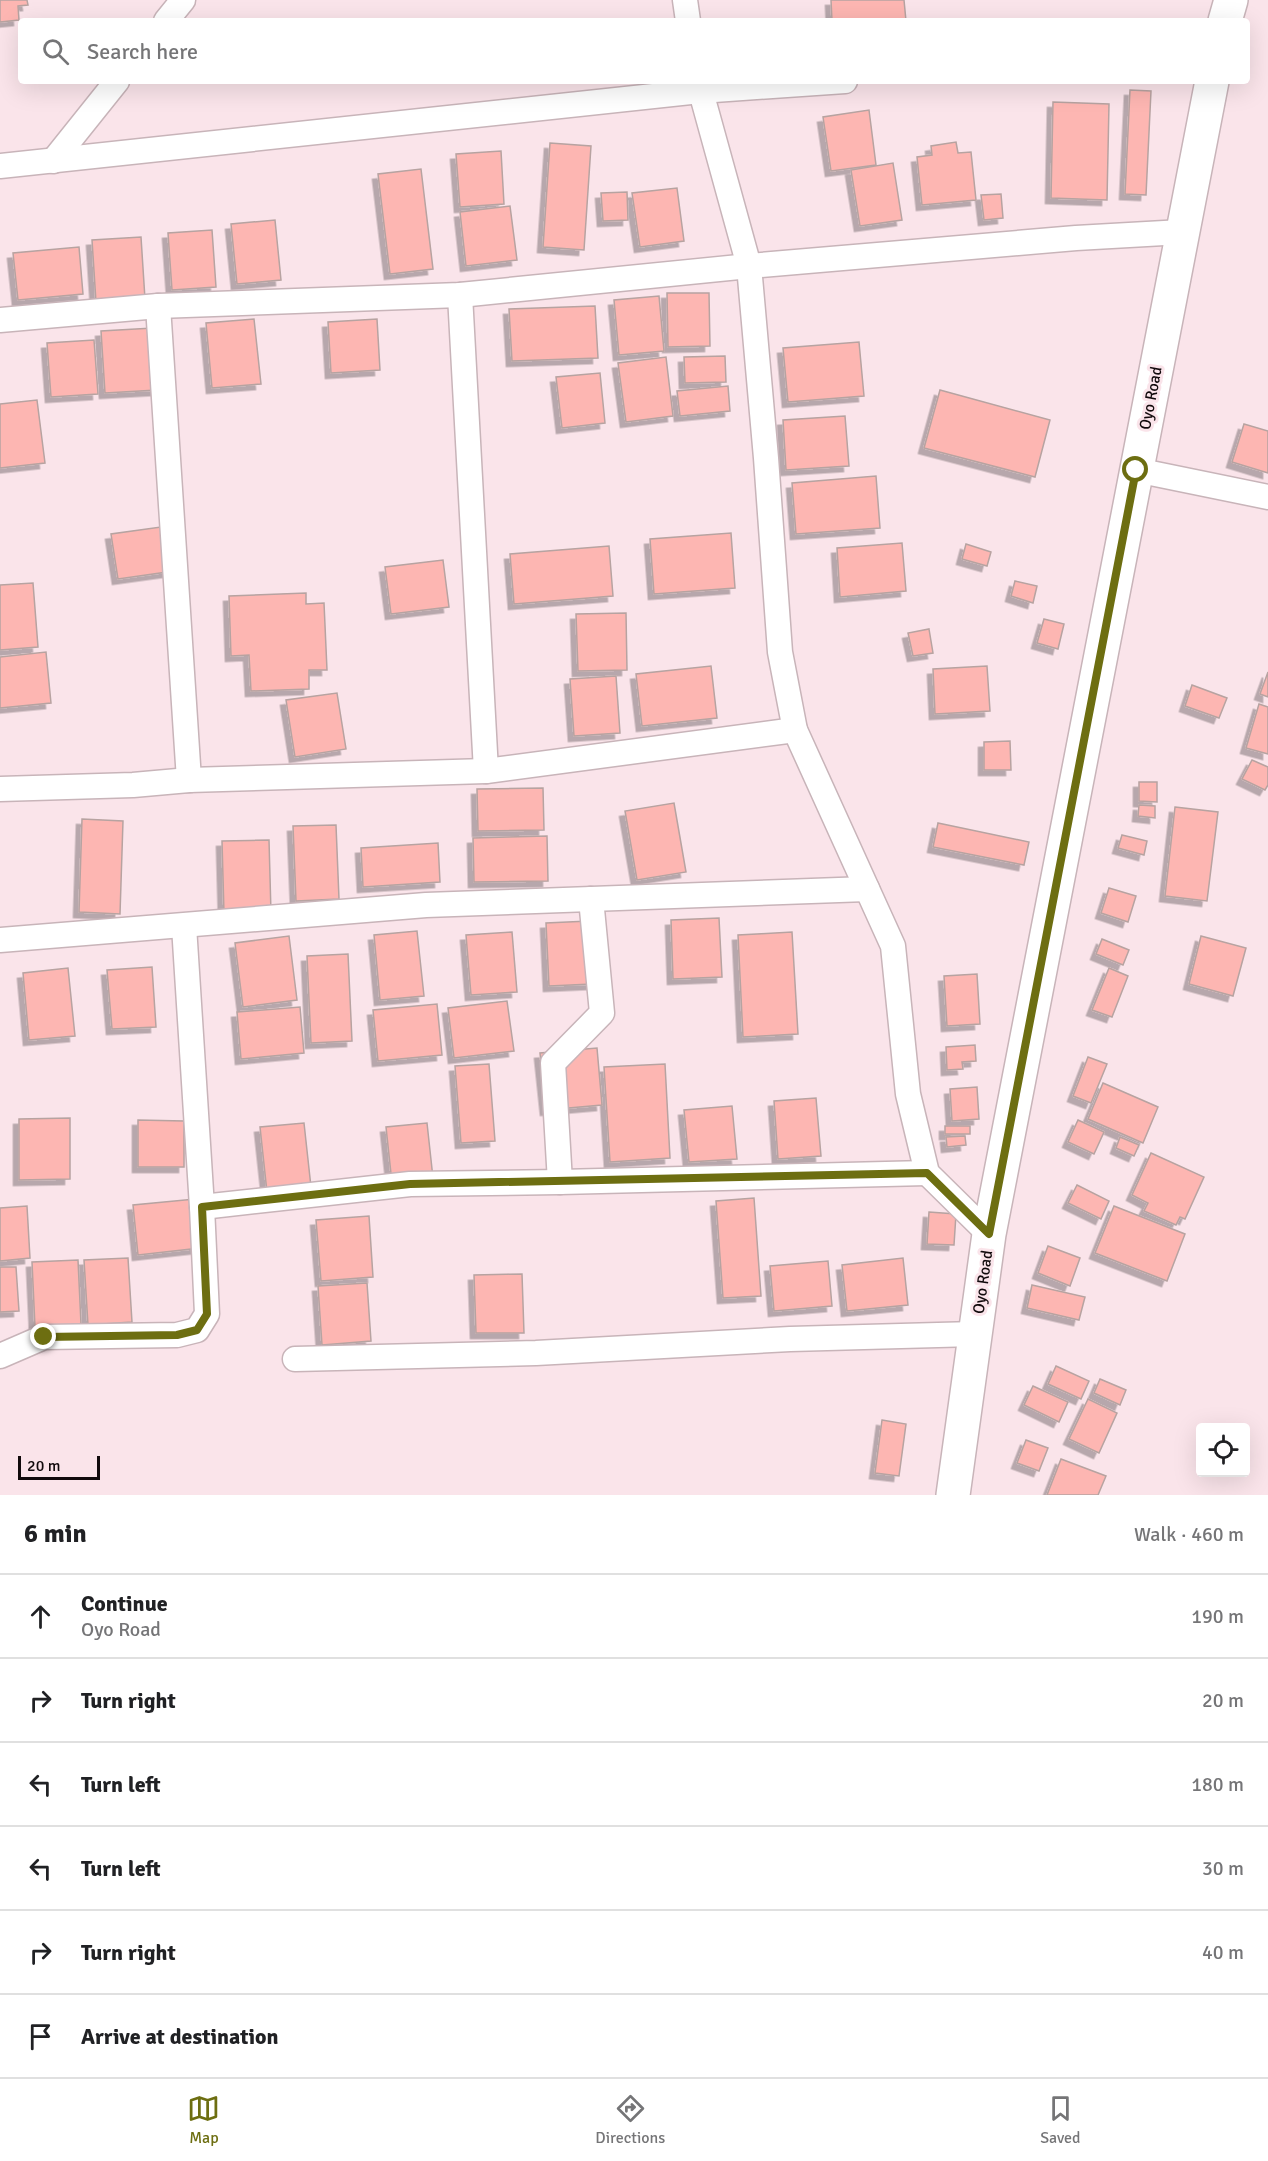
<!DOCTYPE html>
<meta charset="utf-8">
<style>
body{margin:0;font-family:Signika,sans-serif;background:#f6f6f6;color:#202124}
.controls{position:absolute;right:18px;bottom:18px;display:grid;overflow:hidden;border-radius:6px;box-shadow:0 6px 24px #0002}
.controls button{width:54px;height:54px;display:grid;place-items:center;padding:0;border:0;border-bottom:2px solid #e0e0e0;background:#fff;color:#202124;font:30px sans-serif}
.scale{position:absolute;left:18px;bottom:15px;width:82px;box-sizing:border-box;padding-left:6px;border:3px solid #110a0c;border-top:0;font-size:16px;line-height:21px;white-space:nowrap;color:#110a0c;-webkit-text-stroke:4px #fae4ea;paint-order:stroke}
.stop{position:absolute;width:18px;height:18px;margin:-14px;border:4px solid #6d6e11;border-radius:50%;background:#fff}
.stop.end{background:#6d6e11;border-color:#fff;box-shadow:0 2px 6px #0008}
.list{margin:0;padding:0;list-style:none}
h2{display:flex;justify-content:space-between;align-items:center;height:78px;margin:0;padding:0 24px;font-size:26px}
h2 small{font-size:20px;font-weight:400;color:#757577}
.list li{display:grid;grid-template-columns:39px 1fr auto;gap:18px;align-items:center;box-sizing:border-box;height:84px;padding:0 24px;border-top:2px solid #e0e0e0}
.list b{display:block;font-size:22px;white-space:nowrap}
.list p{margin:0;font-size:20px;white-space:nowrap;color:#757577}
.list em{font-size:20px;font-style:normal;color:#757577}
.icon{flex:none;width:33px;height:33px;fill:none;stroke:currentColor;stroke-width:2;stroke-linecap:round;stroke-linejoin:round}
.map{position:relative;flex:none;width:1268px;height:1495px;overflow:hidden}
.search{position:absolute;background:#fff;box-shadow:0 6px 24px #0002;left:18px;right:18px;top:18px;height:66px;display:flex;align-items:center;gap:15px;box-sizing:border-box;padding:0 21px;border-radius:6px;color:#757577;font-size:22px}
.sheet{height:582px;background:#fff}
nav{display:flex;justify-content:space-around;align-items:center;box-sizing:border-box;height:84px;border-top:2px solid #e0e0e0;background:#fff;font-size:16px;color:#757577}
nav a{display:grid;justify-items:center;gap:3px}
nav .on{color:#6d6e11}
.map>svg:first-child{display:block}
.building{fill:#fdb6b2;stroke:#b7a3a1;stroke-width:1.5;filter:url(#shadow)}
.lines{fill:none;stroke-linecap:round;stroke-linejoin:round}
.street-casing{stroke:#c8b4b9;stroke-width:27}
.secondary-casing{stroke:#c8b4b9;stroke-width:36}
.street{stroke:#fff;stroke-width:24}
.secondary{stroke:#fff;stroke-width:33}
.route{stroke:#6d6e11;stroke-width:8}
.labels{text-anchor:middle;stroke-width:6;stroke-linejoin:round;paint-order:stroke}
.street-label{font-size:16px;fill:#110a0c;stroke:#fae4ea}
</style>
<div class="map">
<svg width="1268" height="1495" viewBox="0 0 1268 1495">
<defs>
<filter id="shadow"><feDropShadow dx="-5.5" dy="5.5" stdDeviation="0" flood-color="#0004"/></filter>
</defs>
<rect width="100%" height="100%" fill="#fae4ea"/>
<!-- building -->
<g class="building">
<path d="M0,0h27l1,5 -10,1 1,14 -19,2z"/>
<path d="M831,0h73l2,21h-74z"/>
<path d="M1130,90l21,1 -5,104 -21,-1z"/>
<path d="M1053,102l56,2 -2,96 -56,-2z"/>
<path d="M869,110l7,55 -45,6 -8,-54z"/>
<path d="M956,142l2,11 13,-1 5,48 -54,5 -5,-48 15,-2 -1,-9z"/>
<path d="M550,143l41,3 -7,104 -41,-3z"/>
<path d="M501,151l3,53 -44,3 -4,-53z"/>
<path d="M893,163l9,57 -42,6 -9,-56z"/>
<path d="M421,169l12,100 -43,5 -12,-100z"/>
<path d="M677,188l7,53 -44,6 -8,-54z"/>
<path d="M627,192l1,28 -25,1 -2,-28z"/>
<path d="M1001,194l2,24 -19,2 -3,-25z"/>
<path d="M510,206l7,54 -51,6 -6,-54z"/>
<path d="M275,220l6,60 -44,4 -6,-60z"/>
<path d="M212,230l4,57 -44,3 -4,-57z"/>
<path d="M141,237l4,62 -49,3 -4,-62z"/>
<path d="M79,247l4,47 -65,6 -5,-47z"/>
<path d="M667,293h42l1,53 -42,1z"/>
<path d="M659,296l5,55 -45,4 -5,-55z"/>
<path d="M595,306l3,52 -86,3 -3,-52z"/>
<path d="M254,319l7,65 -49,4 -6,-65z"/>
<path d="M377,319l3,51 -49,3 -3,-51z"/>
<path d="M153,328l4,62 -52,3 -4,-62z"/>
<path d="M94,340l4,54 -47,3 -4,-54z"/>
<path d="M859,342l5,54 -76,6 -5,-54z"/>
<path d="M725,356l1,26 -41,1 -1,-26z"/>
<path d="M666,357l7,59 -47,6 -8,-59z"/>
<path d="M600,373l5,50 -43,5 -6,-51z"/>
<path d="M728,386l2,25 -50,5 -3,-25z"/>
<path d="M940,390l110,30 -15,57 -111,-29z"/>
<path d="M37,400l8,63 -45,5v-64z"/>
<path d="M845,416l4,50 -63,4 -3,-50z"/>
<path d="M1244,424l24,7v42l-36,-11z"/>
<path d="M876,476l4,52 -84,6 -4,-51z"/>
<path d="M168,526l6,45 -56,8 -7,-45z"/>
<path d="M731,533l4,55 -81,6 -4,-55z"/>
<path d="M902,543l4,48 -66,6 -3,-49z"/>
<path d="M966,544l25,8 -4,14 -25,-7z"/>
<path d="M609,546l4,50 -99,8 -4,-50z"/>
<path d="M443,560l6,47 -58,7 -6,-47z"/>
<path d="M1015,581l22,5 -4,17 -22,-7z"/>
<path d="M33,583l5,64 -38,3v-65z"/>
<path d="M306,593v11l18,-1 3,67h-18v19l-58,2 -2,-36 -18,1 -2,-60z"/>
<path d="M626,613l1,57 -49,1 -2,-57z"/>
<path d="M1044,619l20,5 -6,25 -21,-6z"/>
<path d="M929,629l4,24 -20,3 -5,-23z"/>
<path d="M46,652l5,51 -51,5v-51z"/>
<path d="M711,666l6,52 -75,8 -6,-52z"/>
<path d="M987,666l3,45 -55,3 -2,-45z"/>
<path d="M1268,672v25l-8,-3z"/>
<path d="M616,676l4,57 -46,3 -4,-57z"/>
<path d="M1192,685l35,13 -8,20 -34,-12z"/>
<path d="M337,693l9,56 -51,8 -9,-57z"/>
<path d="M1259,704l9,3v47l-22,-6z"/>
<path d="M1010,741l1,29h-27v-28z"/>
<path d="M1252,760l16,7v18l-3,5 -23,-11z"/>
<path d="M1139,782h18v20l-18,-1z"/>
<path d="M543,788l1,42 -66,1 -1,-42z"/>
<path d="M674,803l12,69 -49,8 -12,-69z"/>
<path d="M1139,805l16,1v12l-17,-2z"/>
<path d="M1175,807l43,5 -11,89 -42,-5z"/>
<path d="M82,819l41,2 -3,93 -41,-2z"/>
<path d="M938,823l91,19 -5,23 -91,-18z"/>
<path d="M336,825l3,74 -43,2 -3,-75z"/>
<path d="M1122,835l25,6 -3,14 -26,-7z"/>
<path d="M547,836l1,45 -74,1 -1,-44z"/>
<path d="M269,840l2,73 -47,1 -2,-73z"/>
<path d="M438,843l2,39 -77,5 -2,-39z"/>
<path d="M1109,888l27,8 -8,26 -27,-9z"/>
<path d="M719,918l3,59 -49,2 -2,-59z"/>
<path d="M589,921l3,63 -43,2 -3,-63z"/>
<path d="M417,931l7,65 -44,4 -6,-65z"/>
<path d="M512,932l5,60 -46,3 -5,-60z"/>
<path d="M792,932l6,102 -55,3 -5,-102z"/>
<path d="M289,936l8,64 -54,7 -8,-64z"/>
<path d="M1201,936l45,12 -13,48 -44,-12z"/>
<path d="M1102,939l27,11 -6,15 -27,-11z"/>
<path d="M348,954l4,87 -41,2 -4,-87z"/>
<path d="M152,967l4,60 -44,2 -5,-59z"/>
<path d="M68,968l7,68 -46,4 -6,-67z"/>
<path d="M1109,968l19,8 -16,41 -20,-7z"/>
<path d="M977,974l3,50 -33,2 -3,-50z"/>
<path d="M507,1001l7,50 -60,7 -6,-50z"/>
<path d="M437,1004l5,51 -64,6 -5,-51z"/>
<path d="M300,1007l4,46 -63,6 -4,-47z"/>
<path d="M975,1045l1,16 -14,1 1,7 -16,1 -1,-23z"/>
<path d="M597,1048l5,57 -56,5 -6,-57z"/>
<path d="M1088,1057l19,7 -16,39 -18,-7z"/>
<path d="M489,1064l6,77 -34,2 -6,-77z"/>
<path d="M665,1064l5,94 -60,4 -6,-95z"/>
<path d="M1103,1083l55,24 -15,36 -55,-24z"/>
<path d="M977,1087l2,32 -27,2 -2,-32z"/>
<path d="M816,1098l5,58 -43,3 -4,-58z"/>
<path d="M732,1106l5,53 -48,3 -5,-52z"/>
<path d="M70,1118v61l-51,1v-61z"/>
<path d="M138,1120l46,1v46h-46z"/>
<path d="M1078,1120l26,12 -10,22 -26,-12z"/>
<path d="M304,1123l7,64 -44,5 -7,-65z"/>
<path d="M427,1123l6,55 -41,5 -6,-56z"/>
<rect x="945" y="1126" width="25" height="8"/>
<path d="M965,1136l1,9 -19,2 -1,-10z"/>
<path d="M1120,1137l19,8 -5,11 -18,-8z"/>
<path d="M1151,1153l53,24 -19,42 -5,-2 -4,8 -32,-14 4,-8 -16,-8z"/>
<path d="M1077,1185l32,16 -8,18 -33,-16z"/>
<path d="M754,1198l7,98 -38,2 -7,-97z"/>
<path d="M195,1199l5,49 -62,7 -5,-50z"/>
<path d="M27,1206l3,52 -30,3v-53z"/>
<path d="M1114,1206l71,28 -18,47 -72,-28z"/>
<path d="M929,1212l27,2 -2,31 -27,-1z"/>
<path d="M369,1216l4,61 -52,4 -5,-61z"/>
<path d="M1048,1246l32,12 -10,28 -32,-13z"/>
<path d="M128,1258l4,64 -44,3 -4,-65z"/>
<path d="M903,1258l5,47 -61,6 -5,-46z"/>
<path d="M78,1260l3,64 -46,3 -3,-65z"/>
<path d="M828,1261l4,45 -58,5 -4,-45z"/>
<path d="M0,1267h16l3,44 -19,1z"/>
<path d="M522,1274l2,59h-48l-2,-58z"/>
<path d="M367,1283l4,58 -49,4 -4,-59z"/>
<path d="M1032,1285l53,12 -6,23 -52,-12z"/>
<path d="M1056,1366l33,15 -8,18 -33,-15z"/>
<path d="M1100,1379l26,11 -6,15 -26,-12z"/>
<path d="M1033,1386l35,16 -9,20 -35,-17z"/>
<path d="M1088,1399l29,14 -18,40 -30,-14z"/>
<path d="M882,1420l24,4 -7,52 -24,-3z"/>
<path d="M1026,1440l22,8 -9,23 -22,-8z"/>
<path d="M1061,1459l45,17 -8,19h-51z"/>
</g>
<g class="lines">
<defs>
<g id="street">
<path d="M685,0l3,21"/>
<path d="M166,21l17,-21"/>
<path d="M698,81l51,185 17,192 14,194 15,78 98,216 15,148 19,79 62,61"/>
<path d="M53,161l64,-80"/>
<path d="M0,166l700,-75 145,-10"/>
<path d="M460,295l26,476"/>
<path d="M158,306l31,474"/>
<path d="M0,320l158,-14 302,-11 289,-29 327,-28 106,-6"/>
<path d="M1136,470l132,27"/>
<path d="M0,789l133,-4 56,-5 297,-9 309,-41"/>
<path d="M0,940l426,-35 441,-16"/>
<path d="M560,1182l-7,-119 49,-50 -11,-114"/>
<path d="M202,1207l208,-23 150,-2 367,-9"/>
<path d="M0,1356l44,-19 133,-2 20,-5 10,-16 -5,-107 -18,-281"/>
<path d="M295,1359l241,-6 254,-14 185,-5"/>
</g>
<g id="secondary">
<path d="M1225,21l6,-21"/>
<path d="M953,1495l36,-261 223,-1153"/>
</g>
</defs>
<!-- street casing -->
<use href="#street" class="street-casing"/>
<!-- secondary casing -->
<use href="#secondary" class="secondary-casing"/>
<!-- street -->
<use href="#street" class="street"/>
<!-- secondary -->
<use href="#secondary" class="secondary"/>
</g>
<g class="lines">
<!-- route -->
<path class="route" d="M44,1337l133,-2 20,-5 10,-16 -5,-107 208,-23 517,-11 62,61 147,-764"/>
</g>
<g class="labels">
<!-- street labels -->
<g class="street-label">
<text transform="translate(1150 398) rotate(-79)" y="6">Oyo Road</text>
<text transform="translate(982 1282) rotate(-82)" y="6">Oyo Road</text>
</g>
</g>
</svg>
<div class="controls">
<button><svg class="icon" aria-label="locate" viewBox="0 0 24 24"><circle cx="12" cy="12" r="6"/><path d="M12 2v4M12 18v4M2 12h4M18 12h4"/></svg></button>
</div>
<div class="scale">20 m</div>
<div class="stop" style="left:1136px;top:470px"></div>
<div class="stop end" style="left:44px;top:1337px"></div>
<div class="search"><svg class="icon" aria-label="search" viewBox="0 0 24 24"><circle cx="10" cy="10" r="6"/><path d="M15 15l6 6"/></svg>Search here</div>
</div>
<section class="sheet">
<h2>6 min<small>Walk · 460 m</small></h2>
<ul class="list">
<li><svg class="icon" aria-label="ahead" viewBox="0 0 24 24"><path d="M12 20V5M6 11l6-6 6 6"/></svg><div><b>Continue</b><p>Oyo Road</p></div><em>190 m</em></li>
<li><svg class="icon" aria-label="right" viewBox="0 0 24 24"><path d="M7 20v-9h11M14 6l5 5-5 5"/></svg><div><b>Turn right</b></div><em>20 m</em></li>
<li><svg class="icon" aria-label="left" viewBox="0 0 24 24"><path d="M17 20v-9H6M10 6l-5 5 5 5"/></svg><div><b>Turn left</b></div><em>180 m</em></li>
<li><svg class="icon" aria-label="left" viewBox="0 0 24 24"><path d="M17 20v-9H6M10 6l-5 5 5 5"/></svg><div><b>Turn left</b></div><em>30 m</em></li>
<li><svg class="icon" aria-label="right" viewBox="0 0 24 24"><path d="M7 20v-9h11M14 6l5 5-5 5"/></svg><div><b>Turn right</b></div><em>40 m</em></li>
<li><svg class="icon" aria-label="arrive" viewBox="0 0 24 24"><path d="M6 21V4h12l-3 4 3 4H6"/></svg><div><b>Arrive at destination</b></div></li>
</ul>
</section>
<nav>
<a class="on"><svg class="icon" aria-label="map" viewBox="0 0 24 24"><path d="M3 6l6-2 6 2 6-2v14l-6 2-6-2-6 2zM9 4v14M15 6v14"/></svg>Map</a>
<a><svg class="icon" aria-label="directions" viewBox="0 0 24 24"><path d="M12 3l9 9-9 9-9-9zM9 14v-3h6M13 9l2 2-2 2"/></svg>Directions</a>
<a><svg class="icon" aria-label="saved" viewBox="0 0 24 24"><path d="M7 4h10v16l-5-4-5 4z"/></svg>Saved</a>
</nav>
